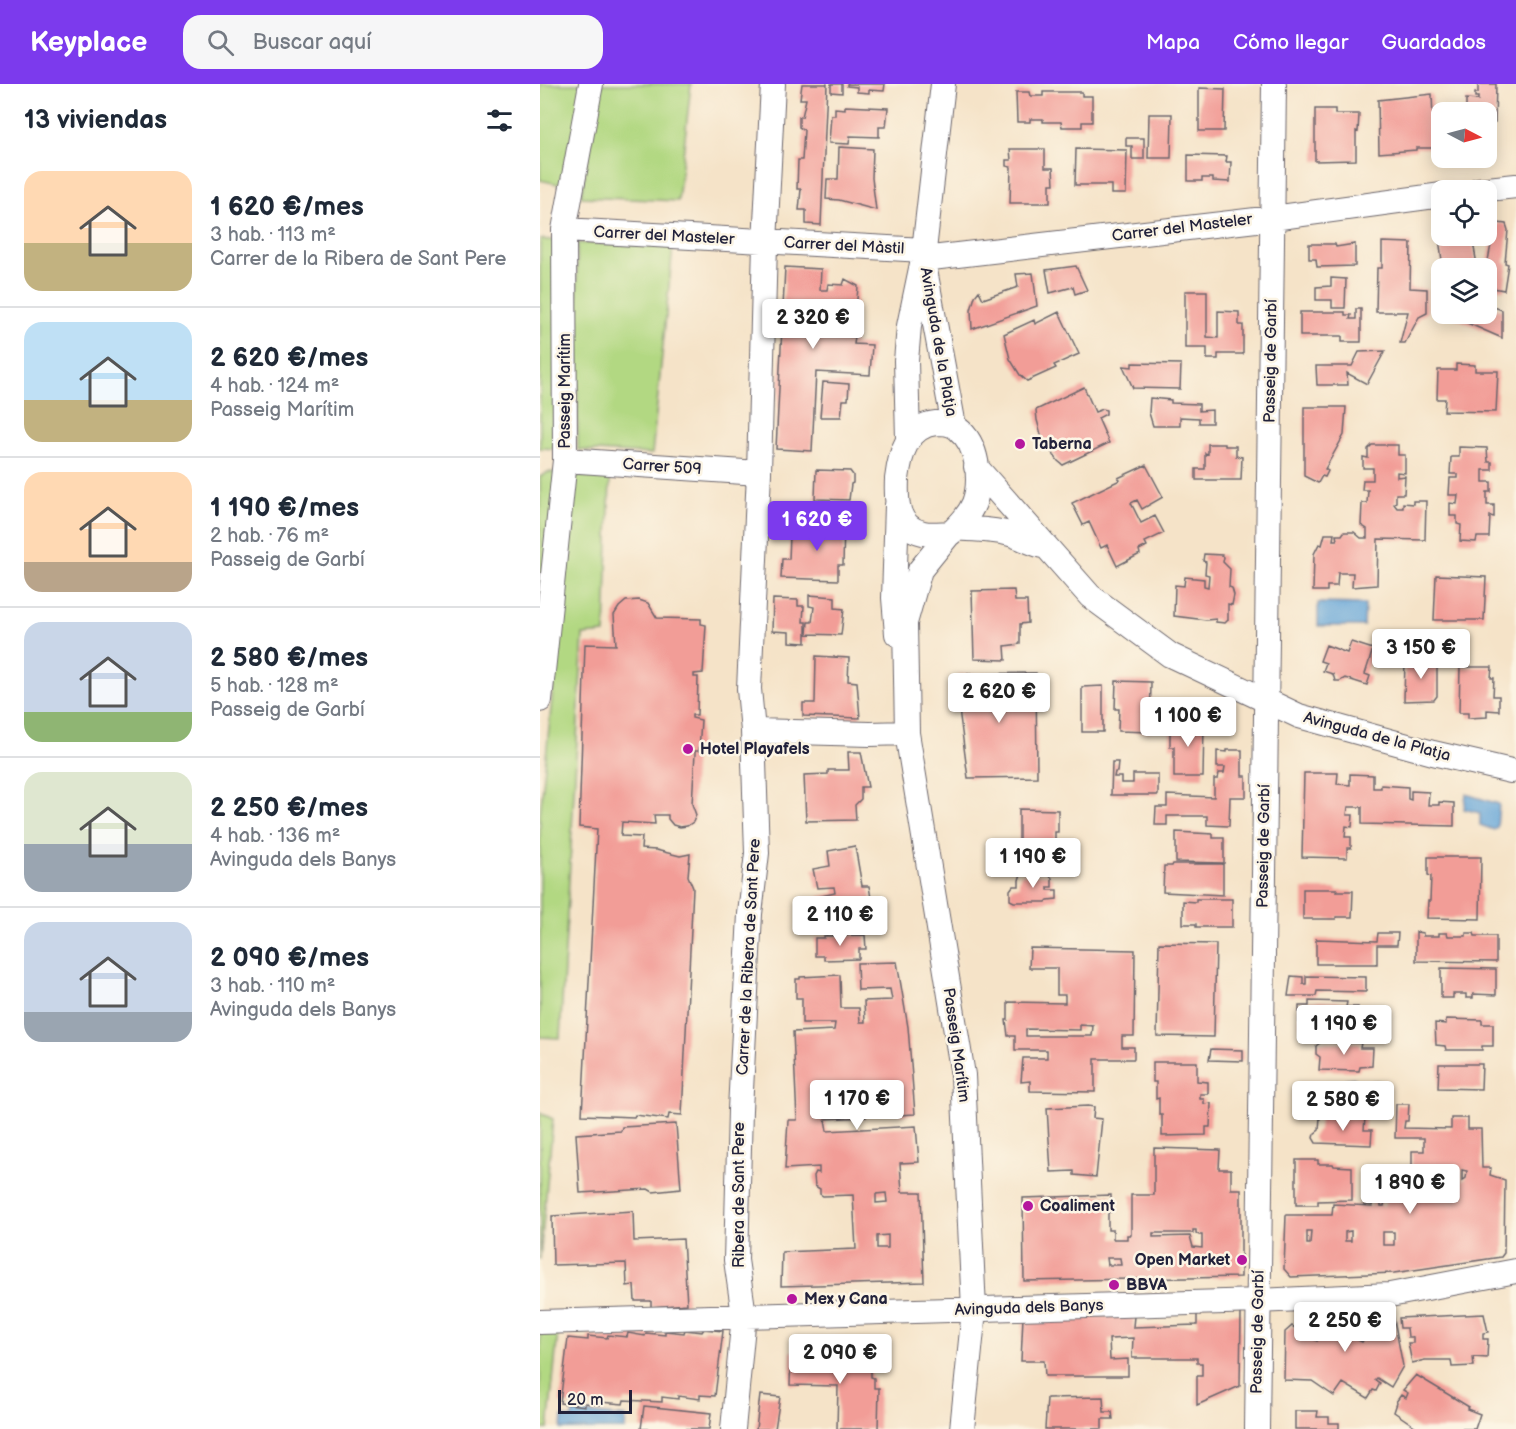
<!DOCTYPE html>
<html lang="es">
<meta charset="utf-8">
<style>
body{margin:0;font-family:"Balsamiq Sans",sans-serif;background:#f6f6f7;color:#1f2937;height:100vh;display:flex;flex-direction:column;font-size:22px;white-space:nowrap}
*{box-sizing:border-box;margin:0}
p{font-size:20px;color:#747a83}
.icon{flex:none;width:33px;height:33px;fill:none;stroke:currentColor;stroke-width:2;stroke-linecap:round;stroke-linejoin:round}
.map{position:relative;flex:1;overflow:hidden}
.sheet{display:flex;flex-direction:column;background:#fff;width:540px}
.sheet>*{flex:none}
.needle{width:39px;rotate:96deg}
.buttons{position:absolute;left:891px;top:18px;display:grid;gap:12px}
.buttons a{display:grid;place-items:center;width:66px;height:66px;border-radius:12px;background:#fff;box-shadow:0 3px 15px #0003;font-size:30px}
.scale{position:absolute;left:18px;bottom:15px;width:74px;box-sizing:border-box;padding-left:6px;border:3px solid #22223b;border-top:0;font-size:16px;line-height:21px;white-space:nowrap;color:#22223b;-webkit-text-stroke:4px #fcf5e5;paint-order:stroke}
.price{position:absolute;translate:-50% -51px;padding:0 14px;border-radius:6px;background:#fff;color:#222;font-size:20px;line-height:39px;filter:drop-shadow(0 2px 3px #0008)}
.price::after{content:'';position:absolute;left:50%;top:36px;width:18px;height:14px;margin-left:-9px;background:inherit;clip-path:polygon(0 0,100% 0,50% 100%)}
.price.selected{background:#7c3aed;color:#fff}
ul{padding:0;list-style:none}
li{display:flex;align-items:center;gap:18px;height:150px;padding:0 24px}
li+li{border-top:2px solid #e0e1e3}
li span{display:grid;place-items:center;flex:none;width:168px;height:120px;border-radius:18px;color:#555}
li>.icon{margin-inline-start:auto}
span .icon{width:72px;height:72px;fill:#fffc;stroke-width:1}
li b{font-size:26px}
h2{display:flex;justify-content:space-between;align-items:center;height:72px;padding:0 24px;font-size:26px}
header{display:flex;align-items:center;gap:36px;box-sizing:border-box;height:84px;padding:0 30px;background:#7c3aed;color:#fff}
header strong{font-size:28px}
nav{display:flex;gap:33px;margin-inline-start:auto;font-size:21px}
.search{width:420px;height:54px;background:#f6f6f7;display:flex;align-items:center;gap:15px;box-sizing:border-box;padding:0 21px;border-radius:18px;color:#747a83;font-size:22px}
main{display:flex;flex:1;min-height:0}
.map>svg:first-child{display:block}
</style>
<header>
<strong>Keyplace</strong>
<div class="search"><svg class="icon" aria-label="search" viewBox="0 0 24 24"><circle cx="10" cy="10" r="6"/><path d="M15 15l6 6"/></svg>Buscar aquí</div>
<nav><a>Mapa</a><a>Cómo llegar</a><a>Guardados</a></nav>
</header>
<main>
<section class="sheet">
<h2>13 viviendas<svg class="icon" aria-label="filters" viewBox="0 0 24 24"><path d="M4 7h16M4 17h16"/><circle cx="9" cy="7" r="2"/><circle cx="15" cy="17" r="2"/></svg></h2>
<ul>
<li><span style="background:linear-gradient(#ffd9b3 60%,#c2b280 0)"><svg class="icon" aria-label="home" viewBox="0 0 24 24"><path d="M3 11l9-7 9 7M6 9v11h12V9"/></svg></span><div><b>1 620 €/mes</b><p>3 hab. · 113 m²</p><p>Carrer de la Ribera de Sant Pere</p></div></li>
<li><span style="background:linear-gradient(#bfe0f5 65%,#c2b280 0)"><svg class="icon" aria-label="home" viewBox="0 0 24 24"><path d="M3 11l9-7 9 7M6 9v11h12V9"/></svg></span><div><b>2 620 €/mes</b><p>4 hab. · 124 m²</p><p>Passeig Marítim</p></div></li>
<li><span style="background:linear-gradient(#ffd9b3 75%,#b9a48a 0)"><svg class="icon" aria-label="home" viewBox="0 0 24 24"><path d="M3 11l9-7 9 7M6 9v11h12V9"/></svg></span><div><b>1 190 €/mes</b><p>2 hab. · 76 m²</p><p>Passeig de Garbí</p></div></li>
<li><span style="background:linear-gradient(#c9d6e8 75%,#8fb573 0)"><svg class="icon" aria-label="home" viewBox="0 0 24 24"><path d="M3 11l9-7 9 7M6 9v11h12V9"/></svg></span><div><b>2 580 €/mes</b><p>5 hab. · 128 m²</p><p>Passeig de Garbí</p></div></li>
<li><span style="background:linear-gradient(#dfe7d0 60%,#9aa5b1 0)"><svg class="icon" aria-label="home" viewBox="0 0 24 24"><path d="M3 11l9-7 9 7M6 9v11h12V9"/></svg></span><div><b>2 250 €/mes</b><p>4 hab. · 136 m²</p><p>Avinguda dels Banys</p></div></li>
<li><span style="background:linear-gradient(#c9d6e8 75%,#9aa5b1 0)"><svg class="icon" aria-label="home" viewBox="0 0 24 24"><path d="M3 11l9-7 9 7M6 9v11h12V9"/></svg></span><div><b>2 090 €/mes</b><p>3 hab. · 110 m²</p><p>Avinguda dels Banys</p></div></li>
</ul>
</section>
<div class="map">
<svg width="976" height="1345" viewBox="0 0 976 1345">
<rect width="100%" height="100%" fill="#fcf5e5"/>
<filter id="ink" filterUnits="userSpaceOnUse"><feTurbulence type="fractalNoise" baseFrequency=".0167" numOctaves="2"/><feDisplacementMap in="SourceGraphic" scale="12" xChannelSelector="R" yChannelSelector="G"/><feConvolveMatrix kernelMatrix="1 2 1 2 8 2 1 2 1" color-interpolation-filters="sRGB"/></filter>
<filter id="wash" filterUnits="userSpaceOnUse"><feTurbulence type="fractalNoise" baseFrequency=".008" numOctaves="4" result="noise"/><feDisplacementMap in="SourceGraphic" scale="24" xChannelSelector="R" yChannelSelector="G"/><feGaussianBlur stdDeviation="1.35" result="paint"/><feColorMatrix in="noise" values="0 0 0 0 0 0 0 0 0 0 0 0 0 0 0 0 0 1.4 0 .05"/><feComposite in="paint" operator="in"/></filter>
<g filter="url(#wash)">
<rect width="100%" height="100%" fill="#f5e3c8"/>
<path fill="#b2d882" stroke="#6a7d5e" stroke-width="1.5" d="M0,0H45L27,102L0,96Z
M61,0H151L138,117L41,113Z
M0,155L19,157V365L0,364Z
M37,159L133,162L112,370L38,366Z
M8,388L19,389L0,569V393Z
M35,391L70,393L65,549L43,551L20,954L0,953V731Z
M0,1029L13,1035L0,1176Z
M0,1248H18L8,1345H0Z"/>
<path fill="#65a5d8" stroke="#44648a" stroke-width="1.5" d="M778,519L825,520L824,542H778Z
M926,710L959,720L957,743L954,746L940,741V729L924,725Z
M814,994L817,1002C825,1001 833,995 840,998L845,1003C845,1022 819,1016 806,1015V995Z
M33,1328L86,1333L85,1345H21L22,1333L32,1334Z"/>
<g id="blocks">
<path fill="#f29d97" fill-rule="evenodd" d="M262,0H287L281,141L266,140V126H259L261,105H257L258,76H262L264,46L259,43V33H262L266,15H260Z
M291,0H302V9L291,8Z
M307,0H345L344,7L329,6V9L317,8V3L307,2Z
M938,0H956L955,38H951L950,56L946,55V28H926V15L938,16V13H935V9H938Z
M659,4L685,5L684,47H659Z
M476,8H489L490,12H503V8H542V12H552V38H542V43H522L521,38H503V35H490V38H477Z
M892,10L894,60H898V64H876V66L839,69L838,16Z
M305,22L348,24L346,43H339V53L310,52L309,60L289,59L291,31H295V24L305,25Z
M775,25H795V30H819L818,48L816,47V76L775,77Z
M609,30H632L631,74H608Z
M586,54H604V75H592V62H586Z
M299,63L333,65L332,94L336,126L299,116L286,115L287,95H298Z
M470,65H505V84H513L514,100H510V119H470L471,83L466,82V76H471Z
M536,65L587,66L586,110H571V101H535Z
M648,71L687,72L686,78H691L690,98L673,97V94H662V97H648Z
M958,139L966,140L968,146L965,179L968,180L964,206L948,203L946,201V187L954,145Z
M898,147H902V152H932L937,181L903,184Z
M842,158L871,159L870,204L887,205V229L879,233L865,259H860L868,228H836L837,184H842Z
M769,160H795L796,163L815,160V182L777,183L776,175H769Z
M536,182L547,206L535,210L533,203L510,209L506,186Z
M245,183L281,185L280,206H287L288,200L303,201L305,195L318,202L316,229L308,228L306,252L315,253L314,260L332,261L330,291L276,288L272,367L236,365Z
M493,189L497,222L432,245L431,226L435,212L439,207L443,215L478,203L476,190Z
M791,194L806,195L805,224H792V216H776V203L791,202Z
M645,207H667V253L678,254V227L699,228V241H703V270H678V275H667V264H645Z
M946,220L962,226V254L909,231L946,230Z
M816,225H821V258H802V252H760V228H805V231H811L810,235H816Z
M519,228L539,270L514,281L516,284L487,297L480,291L470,275L464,250L494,236L495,240Z
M845,267L827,300L807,289L808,301H777L776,282H812L819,268Z
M592,279L641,280L640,305L593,304L583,282L592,283Z
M916,280L935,281V287H958L956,328L904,327L905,315H897L898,286H916Z
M283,298L309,300L308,316H303L301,333H280Z
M544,303L555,328L563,325L566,326V330L558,334L569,359L523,381L518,377L502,354L497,336L496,326Z
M610,314L631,316V319L659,320V327L672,326V339H659V334L640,333V342H613L609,329Z
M764,323H806L804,351L785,385L788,387L785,393L782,392L778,399L764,392Z
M668,360H685V362H696V372L702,373L701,396H656V385H665V369L668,370Z
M832,361H858V371H865V389L857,388V393L865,392L864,410H856V418L854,420L857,424H863V419L873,420V417H886L885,456L838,455L837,501L812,503L813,489H798L797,502H787V507H773L774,470L779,460L782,461L785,450H794L793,456H797L796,451H802L804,448H814L821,454H827V445L821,441L822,419H827L828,406H822L823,396H833V384H823V373L828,374V365Z
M919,363L947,364L948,378H952V386H943V398H951V408H947V421H954V433L950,432L949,453H937L936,458L920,457L921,441L917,440V432H910V419L917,420L918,411H909L910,394H918V390H910L911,373H919Z
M606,381L623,413L602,425L597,416L591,419L601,439L615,432L624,449L605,458L607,462L599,466L600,470L577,482L567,461L561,464L549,438L543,441L532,419L580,396L578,394Z
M276,386L310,387L313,391V399L311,400L309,416L275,415Z
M287,425L301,426L300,441H304L303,481H298V496L241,494L242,475H249L250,452L271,453L272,441H285Z
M664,470L682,471L684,473L683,478L690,485L689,503L692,504L694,511L692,521L688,520V536L685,539L676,538V535L666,536L634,532L635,501L644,502L645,493L664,495V502L668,503L669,491L665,490L666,478L663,477Z
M896,491L946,493L944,536H894Z
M474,506L475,517H487L488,539L480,540V560L465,562L466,576L434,575L432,507Z
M269,511L295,513V524L304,525L301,551L267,550L268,538H272L274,523L269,522Z
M233,515L258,516V522H264L263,538H266V559L249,558V548L232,547Z
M99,516L108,519L117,534L161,535V540L166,541L163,589L154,590V593H158L157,631H152V634L161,636L159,667H155V669L152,720L156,731L153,738L147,742L140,743L133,741L128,735V731H114L115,740L82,738L81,752L102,753L101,765L116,766L140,772L150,770L148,792L153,804L142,1031L129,1030L128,1035L95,1031L94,1033L42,1031L57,745L39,743L45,560L76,561L74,531L79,523L86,517Z
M842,554H858V578L842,577Z
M811,558L833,565L825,590L830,592L827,601L805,594L800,597H795L793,590L783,587L786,579L780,577L786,561L807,569Z
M276,572L309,574L308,597L317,598L320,634L263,632V619H275Z
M865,575L897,576V612L894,616L864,617Z
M920,583H952L951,594H954L953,612H959V627L947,626V633L928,634V629H919Z
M496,589L497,693L428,694L419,625L418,590Z
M576,597L611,598L610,648L578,647L579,625H575Z
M563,602V648H542V603Z
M630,637L664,639L663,693H634V663H630Z
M687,666H702V692H706V713H690L689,742L667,741V732H627V741H615L616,723H627V711L674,713V695H678L679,689H684L685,683H677V667L687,668Z
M308,668H321L328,703H321V715L315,721L316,736L266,737L264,691L288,690V686H309Z
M572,678H578L577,688H575L574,693H581V699H593V690H618V711H571Z
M764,689H798L797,700L810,701V690L833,691V704H841V701L868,703V715L871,716V707L889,708L888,721H899V718L914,719V742L822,740V723H808L807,731H813L812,743L806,742L805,753H811V764H807V774L762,773Z
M479,725L518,726V748H515V765H479Z
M636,748L673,750V754H684V779L636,778Z
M315,762L322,802H329L336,845L316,846L315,843L284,846L277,813L295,809L294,803L277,804L273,785L290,782L288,767Z
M888,773H941L940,835L887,834L888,817H890L891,792L888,791Z
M633,780H683V811L623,808L624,782H632Z
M481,790L509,791L512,794V803H508V806H517V815L508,816L506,818H474L470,816V806L473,802H479V796Z
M763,805H797L796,807H813L812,833H796V835H763Z
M656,815H692V843H656V840H643V817L656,818Z
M876,848L883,849V852H899V849H907L908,852H926V849H934L935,852H956V878L876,877Z
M838,849H858L857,861H837V880H776V855L837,857Z
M325,851L326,865H319V875L284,876V872H275V854H284V852Z
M619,859L676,860L674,953L617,952Z
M490,864L595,866L594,952H582V963H594V975H555V1008L490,1007V997L481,998L483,974H507V966H475V952H468L466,936H468V918L525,919V911H517V884H489ZM540,941L553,942L552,952H486V945L540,946Z
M357,878L368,943L375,1030L359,1031L358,1014L325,1016L326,1033L285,1035L287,1047L376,1042L379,1078L360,1079L362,1108H381L384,1198L241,1202L242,1168L316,1165L313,1111L283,1112L280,1110V1105L275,1102L274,1092L276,1088L279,1089V1083L245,1085L248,1036H257L253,948L294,946L295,939H262V914H256V895H260V893L300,891L301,924H319L320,938H325L324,917L352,916L350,905L318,906L317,879ZM346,1109L347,1118L336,1119V1110ZM348,1151V1164H337V1152Z
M901,884L956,885V911L933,910V914H926V910H913V914H901Z
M751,892L763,893V900H766V892L826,893V908L777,907L776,912H748Z
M769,917L807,918L806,923H818L817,943L806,942V948H769V942H759V922H769Z
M906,935L942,936V940H953V962H942V966H906L905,962L896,961L895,939L906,940Z
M781,958L821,959L820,964H833L832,982L820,983L819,987L779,986L780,973L776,970V962Z
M671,965L703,966V977L669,976Z
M613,978H657V997L668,998V1010H660V1015H664V1020L671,1019L670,1043H666V1051L622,1052V1031H619V1014L616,1015V998H613Z
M899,980H942L941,1005L898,1004Z
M856,1020H869L868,1037H865L864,1044L911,1045V1034H928V1045H941L942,1084H951L950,1091L965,1096L964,1169L961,1173L854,1189L751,1193L744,1185L746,1131H792L793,1120L832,1122L833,1117L841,1118V1122H844L846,1112H854L855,1096H872V1067H884V1054H855ZM922,1086L927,1087L926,1094L922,1097ZM767,1147H771L770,1160H767ZM811,1147V1157H805V1148ZM843,1148H854V1161H843Z
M548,1022L554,1023L553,1034L562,1035L556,1093L534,1091V1087L511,1088L507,1024Z
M780,1033L825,1034L824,1046H832L831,1061L776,1059L773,1054L774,1050L779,1046Z
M136,1040L141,1105L113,1108L108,1105L40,1109L36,1050L81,1047L82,1043Z
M614,1064L680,1066L679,1085H691V1105H701V1193L484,1197L483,1114L571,1111V1128H568V1146H573V1155H587V1151H591V1111H614ZM653,1146H656V1149L659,1151H662V1164L653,1163L650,1152L613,1153V1149H653ZM567,1174H580L581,1181H568Z
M756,1076H778V1080H793L794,1082L812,1083V1116L778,1117V1121H756Z
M93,1127L94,1157L143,1155L147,1220L111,1223V1217H95L94,1201L87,1202L86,1179L13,1181L12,1132Z
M852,1225L863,1282L851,1303L837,1294L835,1296L840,1299L836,1307L833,1306L828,1314L803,1299L794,1312L772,1297L744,1296L745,1248L752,1242L777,1257L779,1254L774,1252L790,1229L833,1226L816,1255L822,1258L842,1226Z
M701,1229L700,1302L657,1321V1292H662V1279H657V1274H592L593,1254L569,1255L570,1276L588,1275V1292H505L504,1277H481L483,1233L594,1232L593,1243L657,1241V1230Z
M944,1230L948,1248L943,1249V1255H948L947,1274L933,1273L934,1282L912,1283L911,1276H885L872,1279L868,1259H873V1253H868L867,1244H860L859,1234Z
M164,1245L183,1247L175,1312L160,1311V1315L138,1312V1315L122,1313V1318L84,1316L83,1320L60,1318V1321L45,1319V1322L20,1319L28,1254L48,1256V1252L67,1254L68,1251L87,1253L88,1249L105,1252L106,1249L125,1251V1247L144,1249L145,1246L162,1248Z
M251,1267H300L301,1272H312L311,1276H323V1283H331V1293L334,1294V1304H339L338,1345H297L298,1302L250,1301Z
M876,1291L929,1323L927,1325L940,1330L935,1345H879L854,1328L857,1319L856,1318L861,1311L866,1314L868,1309L863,1306Z
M220,1311L240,1313L235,1345H216Z
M563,1313L564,1328H572L573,1335H562V1345H505L507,1314Z
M104,1322L171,1329L169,1345H101Z
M755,1327H778L777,1333H789V1339H799V1345H755Z"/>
</g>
</g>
<g filter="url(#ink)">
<use href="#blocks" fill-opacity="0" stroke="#6c666c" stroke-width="1.5"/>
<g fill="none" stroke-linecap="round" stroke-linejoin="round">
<g stroke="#6c666c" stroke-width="26">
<path id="minor" d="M938,106L976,102
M24,146L384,166
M383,175L733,134L902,111
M385,186L414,342
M396,339C404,339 411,339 418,345C438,360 442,397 434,419C429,431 420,440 411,449C403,449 392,451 383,449C356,443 356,417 357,395C360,370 367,342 396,339Z
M368,355L366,277L369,242L383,175L403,0
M25,376L219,389
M436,383L550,512L630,571L759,632L893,669L971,687
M357,421L354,514L357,550
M416,444C434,446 452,445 470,450C481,453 491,459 502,462
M410,449L380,486L365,539L367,649L423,991L434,1226L422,1345
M0,616L25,376L24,146L51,0
M213,647L330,650L367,649
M0,1238L719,1217L850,1211L976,1187
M193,1345L204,1231L196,1176L200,1026L210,830L217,769L213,647L209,605L219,389L225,159L233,0
M717,1345L734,0"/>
</g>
<use href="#minor" stroke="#fff" stroke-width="24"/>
</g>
</g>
<g fill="#b5179e" stroke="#fcf5e5" stroke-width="2">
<circle cx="480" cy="360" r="6"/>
<circle cx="148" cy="665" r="6"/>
<circle cx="488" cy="1122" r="6"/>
<circle cx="702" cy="1176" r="6"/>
<circle cx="574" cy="1201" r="6"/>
<circle cx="252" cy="1215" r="6"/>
</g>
<g text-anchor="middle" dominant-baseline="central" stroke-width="5" stroke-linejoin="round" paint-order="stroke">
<g font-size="16" fill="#22223b" stroke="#fcf5e5">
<text transform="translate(642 144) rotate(-7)">Carrer del Masteler</text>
<text transform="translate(124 152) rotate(3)">Carrer del Masteler</text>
<text transform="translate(304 162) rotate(3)">Carrer del Màstil</text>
<text transform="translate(398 258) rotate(80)">Avinguda de la Platja</text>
<text transform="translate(731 277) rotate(-89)">Passeig de Garbí</text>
<text transform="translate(25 307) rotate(-90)">Passeig Marítim</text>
<text transform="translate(122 383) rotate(4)">Carrer 509</text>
<text transform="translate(837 653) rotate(15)">Avinguda de la Platja</text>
<text transform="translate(724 762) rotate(-89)">Passeig de Garbí</text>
<text transform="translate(209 873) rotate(-87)">Carrer de la Ribera de Sant Pere</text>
<text transform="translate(416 961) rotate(82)">Passeig Marítim</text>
<text transform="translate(199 1111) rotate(-90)">Ribera de Sant Pere</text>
<text transform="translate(489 1224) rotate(-2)">Avinguda dels Banys</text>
<text transform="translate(718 1248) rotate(-89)">Passeig de Garbí</text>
</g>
<g font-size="16" font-weight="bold" fill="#22223b" stroke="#fcf5e5" text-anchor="start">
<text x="492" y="360">Taberna</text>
<text x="160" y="665">Hotel Playafels</text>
<text x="500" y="1122">Coaliment</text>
<text x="690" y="1176" text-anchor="end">Open Market</text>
<text x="586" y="1201">BBVA</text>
<text x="264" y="1215">Mex y Cana</text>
</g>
</g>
</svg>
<div class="buttons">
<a><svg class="needle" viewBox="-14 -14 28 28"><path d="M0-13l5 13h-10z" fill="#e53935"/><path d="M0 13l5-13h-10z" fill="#747a83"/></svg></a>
<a><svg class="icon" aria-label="locate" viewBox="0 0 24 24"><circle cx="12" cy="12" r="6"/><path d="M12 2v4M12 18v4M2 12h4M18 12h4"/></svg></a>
<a><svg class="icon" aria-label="layers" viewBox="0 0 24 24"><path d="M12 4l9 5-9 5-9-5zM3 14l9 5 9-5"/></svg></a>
</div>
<div class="scale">20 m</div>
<b class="price" style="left:273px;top:266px">2 320 €</b>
<b class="price selected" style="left:277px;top:468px">1 620 €</b>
<b class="price" style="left:881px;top:596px">3 150 €</b>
<b class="price" style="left:459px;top:640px">2 620 €</b>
<b class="price" style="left:648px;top:664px">1 100 €</b>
<b class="price" style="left:493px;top:805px">1 190 €</b>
<b class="price" style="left:300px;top:863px">2 110 €</b>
<b class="price" style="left:804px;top:972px">1 190 €</b>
<b class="price" style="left:317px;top:1047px">1 170 €</b>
<b class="price" style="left:803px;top:1048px">2 580 €</b>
<b class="price" style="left:870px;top:1131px">1 890 €</b>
<b class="price" style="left:805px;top:1269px">2 250 €</b>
<b class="price" style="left:300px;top:1301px">2 090 €</b>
</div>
</main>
